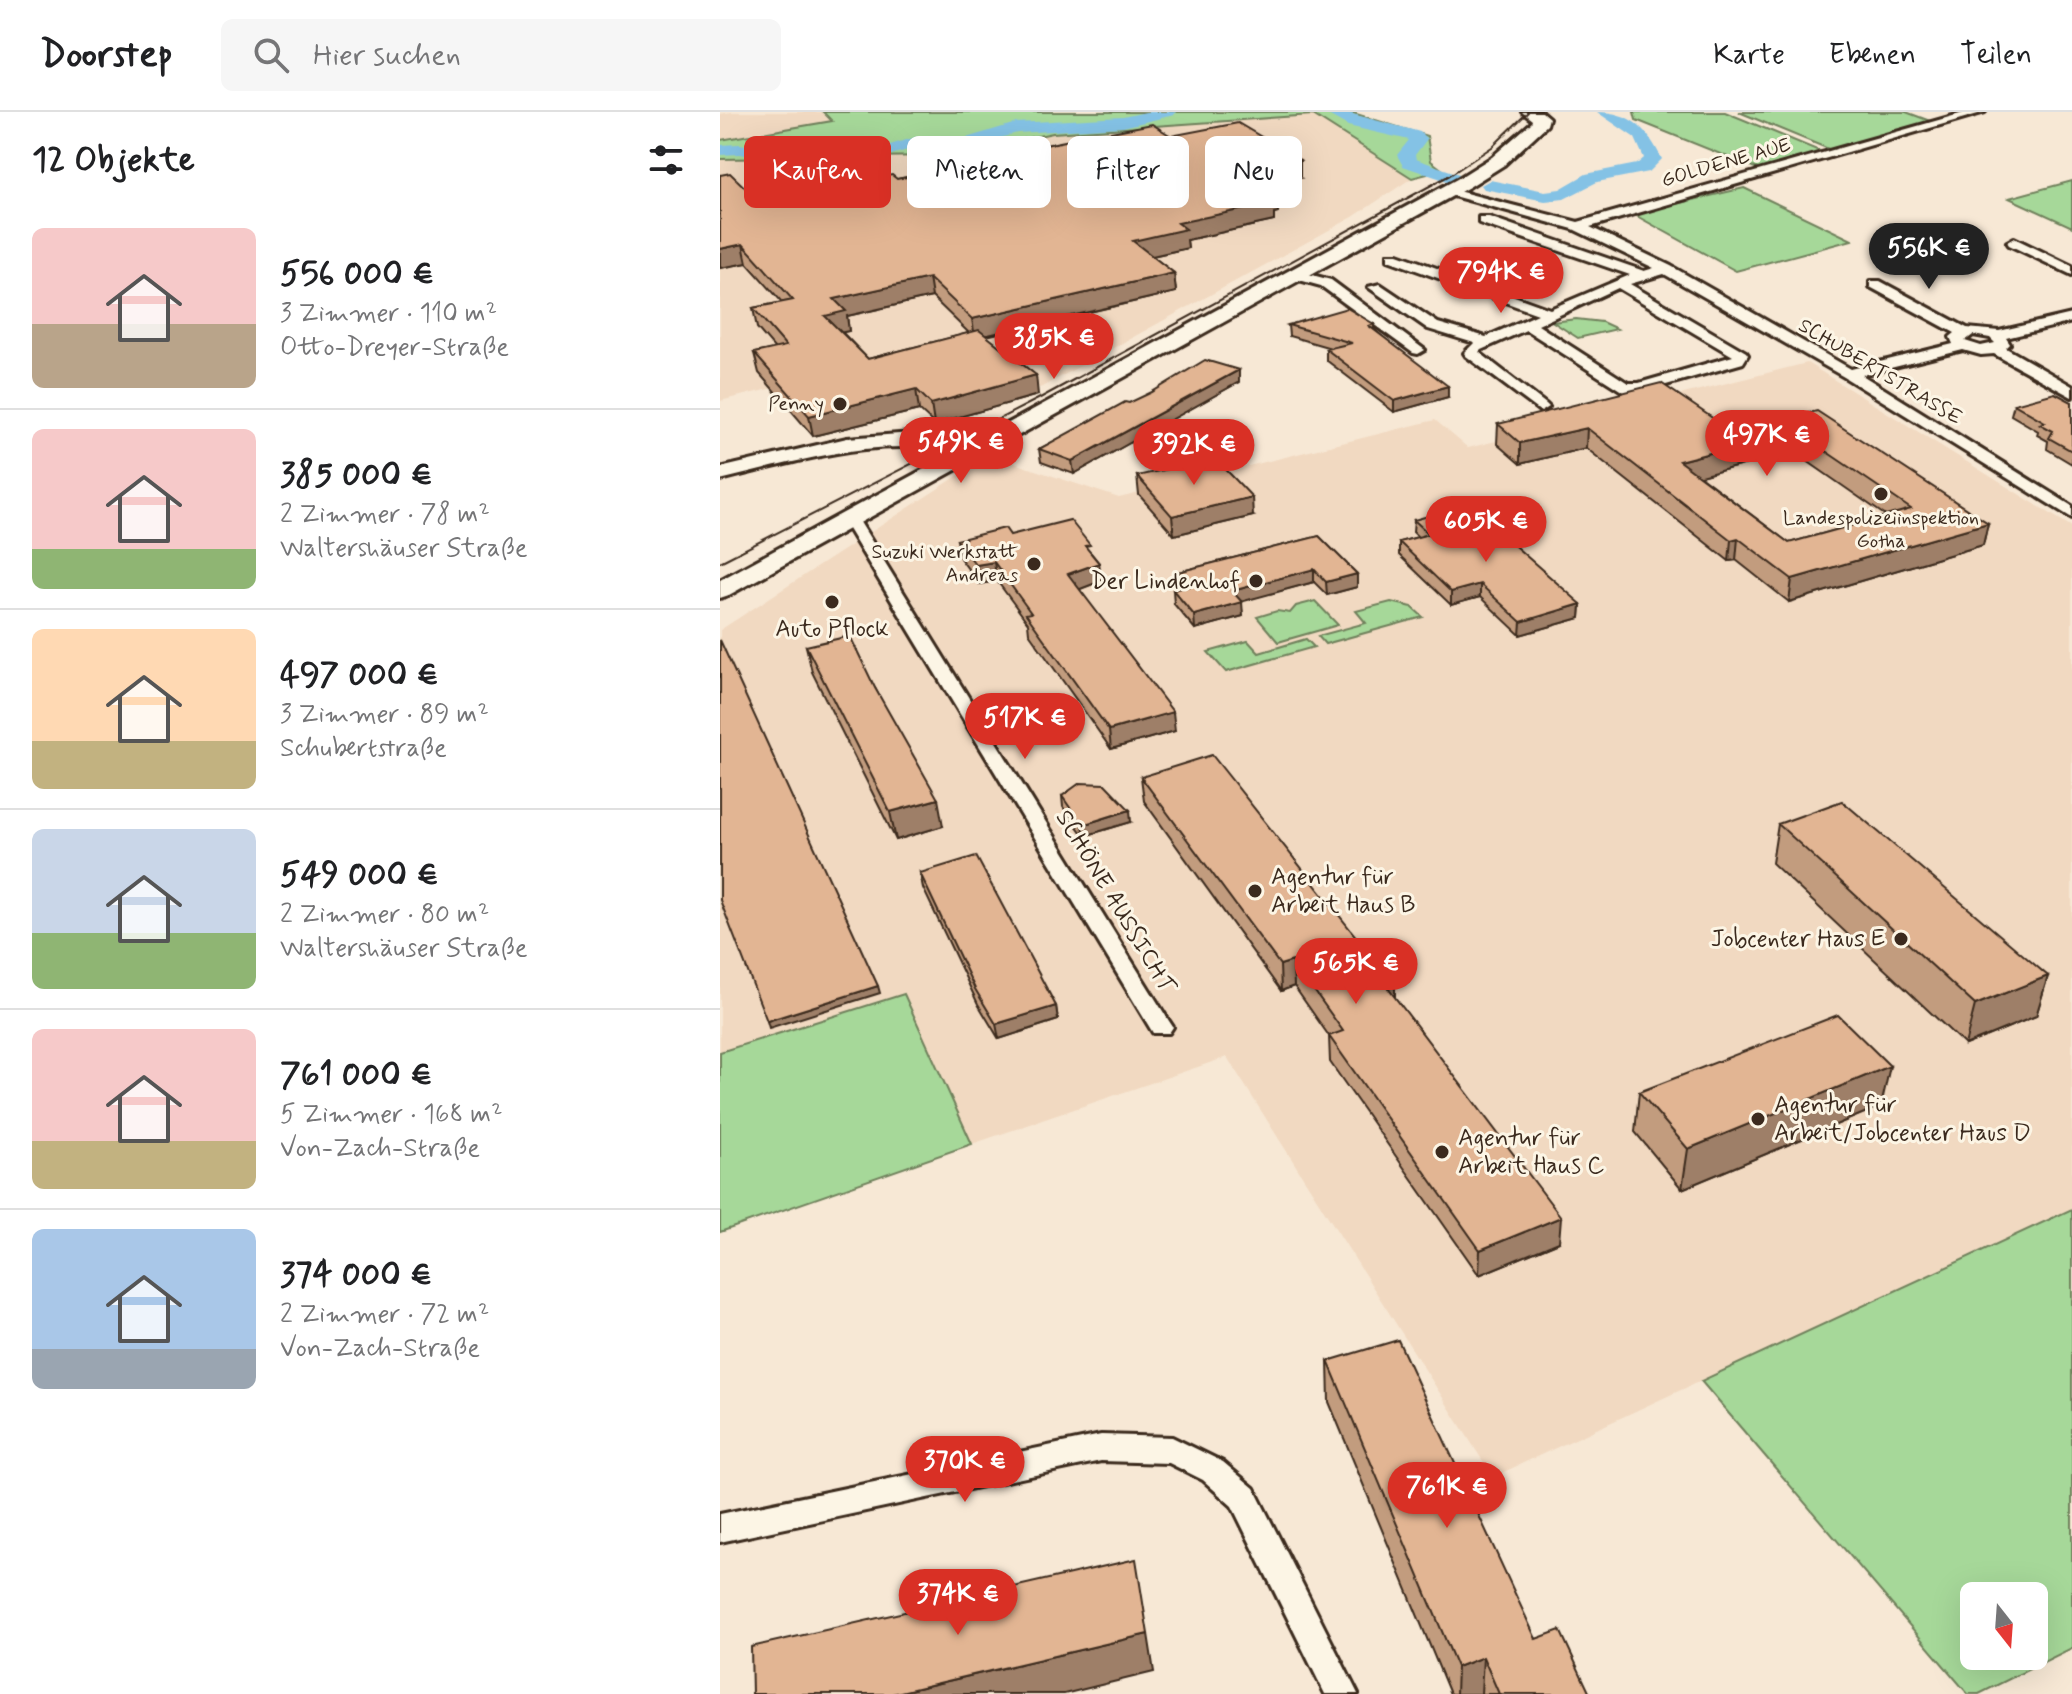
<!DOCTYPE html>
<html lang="de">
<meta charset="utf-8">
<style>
body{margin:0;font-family:Mynerve,sans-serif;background:#f6f6f6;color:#202124;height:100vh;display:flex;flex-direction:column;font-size:30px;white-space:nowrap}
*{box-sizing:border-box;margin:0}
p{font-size:26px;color:#757577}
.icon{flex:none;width:44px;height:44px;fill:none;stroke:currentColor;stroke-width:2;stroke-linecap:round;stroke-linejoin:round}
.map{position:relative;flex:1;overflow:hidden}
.sheet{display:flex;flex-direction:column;background:#fff;width:720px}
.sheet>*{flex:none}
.guide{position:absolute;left:24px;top:24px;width:760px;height:72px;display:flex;gap:16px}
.needle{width:52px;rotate:163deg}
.controls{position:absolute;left:1240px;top:1470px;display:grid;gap:16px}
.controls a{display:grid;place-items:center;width:88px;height:88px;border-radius:12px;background:#fff;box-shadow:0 8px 32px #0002;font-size:40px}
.price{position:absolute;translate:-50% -68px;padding:0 18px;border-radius:28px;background:#d93025;color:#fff;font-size:26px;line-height:52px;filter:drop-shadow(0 2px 4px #0008)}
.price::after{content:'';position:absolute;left:50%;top:48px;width:24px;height:18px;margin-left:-12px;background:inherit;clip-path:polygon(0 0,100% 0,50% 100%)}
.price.on{background:#222;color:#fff}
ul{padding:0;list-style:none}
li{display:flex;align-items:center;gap:24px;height:200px;padding:0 32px}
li+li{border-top:2px solid #e0e0e0}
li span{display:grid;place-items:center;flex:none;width:224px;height:160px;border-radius:12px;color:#555}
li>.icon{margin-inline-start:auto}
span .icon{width:96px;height:96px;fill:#fffc;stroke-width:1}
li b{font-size:34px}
h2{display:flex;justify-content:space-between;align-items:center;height:96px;padding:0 32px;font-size:34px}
.pill{padding:0 28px;border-radius:12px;background:#fff;box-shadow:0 8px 32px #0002;font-size:28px;line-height:72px}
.pill.on{background:#d93025;color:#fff}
header{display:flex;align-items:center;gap:48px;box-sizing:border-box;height:112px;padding:0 40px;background:#fff;border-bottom:2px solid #e0e0e0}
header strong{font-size:38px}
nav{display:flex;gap:44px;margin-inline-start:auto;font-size:28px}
.search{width:560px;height:72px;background:#f6f6f6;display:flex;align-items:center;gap:20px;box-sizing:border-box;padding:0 28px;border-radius:12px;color:#757577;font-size:30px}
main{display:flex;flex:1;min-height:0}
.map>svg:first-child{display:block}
</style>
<header>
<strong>Doorstep</strong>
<div class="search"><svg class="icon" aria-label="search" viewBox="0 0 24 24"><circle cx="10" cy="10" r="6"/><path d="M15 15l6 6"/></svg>Hier suchen</div>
<nav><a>Karte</a><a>Ebenen</a><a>Teilen</a></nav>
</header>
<main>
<section class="sheet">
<h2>12 Objekte<svg class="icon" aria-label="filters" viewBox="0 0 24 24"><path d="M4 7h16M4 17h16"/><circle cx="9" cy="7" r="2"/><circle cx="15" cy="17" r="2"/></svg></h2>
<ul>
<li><span style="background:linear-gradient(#f6c9c9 60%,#b9a48a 0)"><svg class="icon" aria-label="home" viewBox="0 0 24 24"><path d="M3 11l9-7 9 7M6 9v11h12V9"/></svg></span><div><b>556 000 €</b><p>3 Zimmer · 110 m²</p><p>Otto-Dreyer-Straße</p></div></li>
<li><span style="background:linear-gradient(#f6c9c9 75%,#8fb573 0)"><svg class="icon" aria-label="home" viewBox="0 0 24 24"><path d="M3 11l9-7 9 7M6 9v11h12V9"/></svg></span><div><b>385 000 €</b><p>2 Zimmer · 78 m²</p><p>Waltershäuser Straße</p></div></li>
<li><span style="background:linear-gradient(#ffd9b3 70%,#c2b280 0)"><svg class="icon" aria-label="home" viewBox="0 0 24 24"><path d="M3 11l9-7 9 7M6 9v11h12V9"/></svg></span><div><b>497 000 €</b><p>3 Zimmer · 89 m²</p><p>Schubertstraße</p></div></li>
<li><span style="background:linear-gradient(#c9d6e8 65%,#8fb573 0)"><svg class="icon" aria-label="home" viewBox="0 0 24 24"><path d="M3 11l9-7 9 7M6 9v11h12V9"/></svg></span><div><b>549 000 €</b><p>2 Zimmer · 80 m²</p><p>Waltershäuser Straße</p></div></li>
<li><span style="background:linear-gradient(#f6c9c9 70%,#c2b280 0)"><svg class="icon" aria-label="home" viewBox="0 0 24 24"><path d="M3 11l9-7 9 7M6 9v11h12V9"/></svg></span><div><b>761 000 €</b><p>5 Zimmer · 168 m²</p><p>Von-Zach-Straße</p></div></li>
<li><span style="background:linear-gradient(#a9c7e8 75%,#9aa5b1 0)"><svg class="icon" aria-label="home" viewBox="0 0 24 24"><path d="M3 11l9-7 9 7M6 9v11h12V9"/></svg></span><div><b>374 000 €</b><p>2 Zimmer · 72 m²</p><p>Von-Zach-Straße</p></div></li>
</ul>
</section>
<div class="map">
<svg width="1352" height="1582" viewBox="0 0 1352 1582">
<rect width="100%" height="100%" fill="#f7e8d5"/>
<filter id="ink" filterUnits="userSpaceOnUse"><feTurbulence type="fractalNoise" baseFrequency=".0125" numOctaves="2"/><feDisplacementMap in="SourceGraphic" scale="16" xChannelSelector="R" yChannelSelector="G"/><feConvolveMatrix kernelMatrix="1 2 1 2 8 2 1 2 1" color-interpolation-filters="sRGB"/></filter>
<g filter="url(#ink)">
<path fill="#f1d9c1" d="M12,0H101L157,46L218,44L333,21L593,3L692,66L633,105L320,276L254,229L166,249L155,239L164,249L0,289V2Z
M1087,251L1352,415V1097L773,1365L507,945L252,1032L183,882L0,940V518L270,343L399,386L715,308L748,336Z"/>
<path fill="#a6d899" stroke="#70815c" stroke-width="2" fill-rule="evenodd" d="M103,0H630L707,24L711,49L723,58L692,66L593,3L333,21L218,44L0,47V28L112,9Z
M914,0H1005L1102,40L1040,58L916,8Z
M1019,0H1186L1210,9L1111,38Z
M1352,69V115L1289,86Z
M1024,76L1132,128L1016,159L913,102Z
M856,207L882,210L897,217L858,226L833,210Z
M595,489L618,513L558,530L537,505L557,499L570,501L576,494Z
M671,490L692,495L703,505L605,532L598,524L646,511L636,499Z
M586,527L594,535L506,560L488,540L528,529L539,541Z
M184,882L252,1032L0,1120V940Z
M1352,1097V1536L1259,1582H1248L981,1269ZM1314,1484V1544H1254V1484Z"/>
<path fill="#84c2e5" stroke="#678595" stroke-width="2" d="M1202,122H1230L1256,130L1259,141C1237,151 1199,156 1186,131Z"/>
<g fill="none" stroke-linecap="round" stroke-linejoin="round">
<path fill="#84c2e5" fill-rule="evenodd" d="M426,0H456L454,3L403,15L297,21L247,36L197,35L158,47H140L103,37L52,48L20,42L0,43V33L20,32L52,38L103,27L140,37H157L196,25L246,26L296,11L403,5Z
M603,0H625L700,20L707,27L695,43L696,47L739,62L742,66L733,71L683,54L677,43L689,28L628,14Z
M877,0C912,0 927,17 942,47L929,60L877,70L844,87L825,89L764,77L761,73L770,68L825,79L840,77L866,62L917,52L924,46L915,26Z"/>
<g stroke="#3b2a1e" stroke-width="6">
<path id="minor" d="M1247,0H1265L870,115L951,154L1131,257L1233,232L1230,225L1235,221L1150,175V169H1160L1247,216L1279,219L1352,202V210L1286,226L1290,232L1286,236L1352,274V285L1274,242L1261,243L1243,238L1142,263L1352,394V406L1124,265L944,162L910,172L1026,240L1028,243L1023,251L925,279L905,281L806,218L761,238L759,240L826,292L829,295L821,300L746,244L744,241L754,231L708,217L648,175L660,172L718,211L766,225L818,202L668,148V142H678L830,197L910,163L759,111V105H769L924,159L934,156L853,117L726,82V76L858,110ZM898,176L1013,244L919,271H908L818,213ZM1253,223L1270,226L1275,231L1261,234L1245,229Z
M1294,126L1352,154V163L1289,133L1287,130Z
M577,159L611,168L705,238L698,242L693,241L601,174L572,166V160Z
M130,402L138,407L449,909L453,915L449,921H433L122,407Z
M381,1323L452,1325L503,1350L534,1376L638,1582H605L512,1394L483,1368L449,1351L381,1349L0,1430V1402Z"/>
</g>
<g stroke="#3b2a1e" stroke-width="6">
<path id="tertiary" d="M192,321L224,324L262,334L265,338L255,344C164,321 88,347 0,368V356L127,326Z"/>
</g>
<g stroke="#3b2a1e" stroke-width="6">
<path id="secondary" d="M802,0H822L829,6L827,13L784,53L749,75L9,483L0,486V468L737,67L772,45L811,11L812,8Z"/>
</g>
<use href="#minor" fill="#fcf5e5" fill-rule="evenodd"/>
<use href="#tertiary" fill="#fcf5e5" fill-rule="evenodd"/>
<use href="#secondary" fill="#fcf5e5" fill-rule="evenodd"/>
<path stroke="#3b2a1e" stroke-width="2" d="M0,450L320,286L730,63L772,35L808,0"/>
</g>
<path fill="#c29c7e" stroke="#3b2a1e" stroke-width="2" fill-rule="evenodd" d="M451,24L580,66L552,72L561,95L558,96V100L554,101V109L467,128L468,136L432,144L454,161L456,180L266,224L318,283L214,312L199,298L93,324L39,261L34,241L55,237L37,216L33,196L62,190L27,151L0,156V63L39,89L177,67L244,54L243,49ZM212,185L249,221L148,247L122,220L129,219L127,204Z
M654,212V217L728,285L674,300L606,248V237L611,236L569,224L568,213Z
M519,270L354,362L321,350L319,337L409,291Z
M1352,290V352L1327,337L1328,329L1317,323L1318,319L1291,303L1294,292Z
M994,307H1064L1268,411L1263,433L1069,490L1016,448L1009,449L866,336L800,352L777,332L778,312ZM1074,340L1166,404L1069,431L980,364Z
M417,364L533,404L454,423L419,383Z
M694,408L861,492L860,506L800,523L760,485L731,493L679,443V430L698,425L693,420Z
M290,423L371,441L379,451L381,469L359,477L455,619L391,637L309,521L308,511L277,469L259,472L240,446L237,428Z
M599,424L637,462V475L607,483L594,470L521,489L523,504L475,517L454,492L453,478L462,476L459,473L458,460Z
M86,534L155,576L223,714L176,728L92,560Z
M421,665L675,886L839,1130L759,1163L610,950L609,924L574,874L561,879L424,689Z
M342,684L411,710L364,724L343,695Z
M1058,712L1328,864L1316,904L1245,933L1052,751Z
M200,761L336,894L338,908L279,927L258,892L203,776Z
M919,980L1161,994L962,1077L915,1020Z
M608,1249L816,1527L870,1582H730L609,1290Z"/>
<path fill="#9e7f67" stroke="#3b2a1e" stroke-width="2" d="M580,48V66L532,76L531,59Z
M560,77L561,95L558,96V100L554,101V109L467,128L468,136L414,148L413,129L458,111L544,85L552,79Z
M23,132L27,151L0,156V137Z
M454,161L456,180L255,226L252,207Z
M209,166L212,185L127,204L129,219L109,223L105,204L114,187Z
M519,258V270L354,362L352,349Z
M316,263L318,283L214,312L211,292Z
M728,274V285L674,300V289Z
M196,277L199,298L93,324L89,304Z
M867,316L866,336L800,352V331Z
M1076,319L1074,340L957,370L959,349Z
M532,385L533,404L454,423L452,404Z
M1268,411L1263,433L1069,490L1072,467Z
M1018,426L1016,448L1009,449L1011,428Z
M274,450L277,469L259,472L256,453Z
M379,451L381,469L350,481L348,462Z
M594,457V470L513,492L512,479Z
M637,462V475L607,483L606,470Z
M760,472V485L731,493V480Z
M522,490L523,504L475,517L474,503Z
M861,492L860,506L800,523L801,510Z
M453,600L455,619L391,637L389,618Z
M218,687L223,714L176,728L170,700Z
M410,698L411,710L364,724L362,713Z
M573,849L574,874L561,879L560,853Z
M1328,864L1316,904L1245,933L1255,893Z
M158,874L160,881L49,916L47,909Z
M675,874V899L668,876Z
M336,894L338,908L279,927L276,912Z
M1170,954L1161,994L962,1077L968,1037Z
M841,1105L839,1130L759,1163L760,1138Z
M428,1522L434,1560L344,1582H172Z
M763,1545L761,1582H736L737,1555Z"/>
<path fill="#e2b593" stroke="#3b2a1e" stroke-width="2" fill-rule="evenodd" d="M518,11L580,48L531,59L560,77L552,79L558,82L544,85L553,91L458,111L466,117L413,129L454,161L252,207L209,166L114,187L126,199L105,204L148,247L259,218L316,263L211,292L196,277L89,304L34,241L66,234L33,196L73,188L23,132L0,137V63L10,61L39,89L172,63L177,67L249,53L243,49L432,12L451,24Z
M627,196L654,212L649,214L728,274L674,289L606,237L632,231L568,213Z
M485,248L519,258L352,349L319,337L405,290L409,291L432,280Z
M941,271L994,307H1064L1097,299L1268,411L1072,467L1018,426L1011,428L867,316L800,331L778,312ZM1076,319L1191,397L1069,431L959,349Z
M1335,281L1352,290V339L1329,326L1333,319L1320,312L1325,310L1294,292Z
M495,346L532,385L452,404L417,364Z
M748,393L861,492L801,510L760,472L731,480L679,430L709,422L694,408Z
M350,408L370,433L365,434L379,451L348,462L453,600L389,618L306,502L311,501L274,450L256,453L237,428L285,416L290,423Z
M599,424L637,462L606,470L594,457L512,479L522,490L474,503L453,478L470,474L458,460Z
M130,524L155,576L218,687L170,700L86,534Z
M0,528L158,874L47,909L0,788Z
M492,643L675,874L668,876L841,1105L760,1138L609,924L623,919L573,849L560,853L421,665Z
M360,671L385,672L410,698L362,713L342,684Z
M1122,689L1328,864L1255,893L1058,712Z
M256,744L336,894L276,912L255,877L200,761Z
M1118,903L1170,954L968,1037L919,980Z
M678,1228L816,1527L840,1518L870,1582H779L763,1545L737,1555L608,1249Z
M416,1447L428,1522L172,1582H32L31,1535Z"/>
</g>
<g fill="#3b2a1e" stroke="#fcf5e5" stroke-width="3">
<circle cx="120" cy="292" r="8"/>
<circle cx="1161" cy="382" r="8"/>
<circle cx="314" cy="452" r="8"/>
<circle cx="536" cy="469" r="8"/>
<circle cx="112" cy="490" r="8"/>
<circle cx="535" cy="779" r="8"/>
<circle cx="1181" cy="827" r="8"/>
<circle cx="1038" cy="1007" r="8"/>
<circle cx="722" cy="1040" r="8"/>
</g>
<g text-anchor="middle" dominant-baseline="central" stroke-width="6" stroke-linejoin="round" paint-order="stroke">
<g font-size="20" fill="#3b2a1e" stroke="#fcf5e5">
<text transform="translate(1006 51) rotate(-16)">GOLDENE AUE</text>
<text transform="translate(1160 260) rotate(31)">SCHUBERTSTRASSE</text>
</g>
<g font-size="20" fill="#3b2a1e" stroke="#fcf5e5" text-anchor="end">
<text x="104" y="292">Penny</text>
<text x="1161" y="406" text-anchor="middle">Landespolizeiinspektion<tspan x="1161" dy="23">Gotha</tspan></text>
<text x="298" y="440">Suzuki Werkstatt<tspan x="298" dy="23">Andreas</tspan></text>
</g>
<g font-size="24" fill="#3b2a1e" stroke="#fcf5e5" text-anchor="start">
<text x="520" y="469" text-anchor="end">Der Lindenhof</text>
<text x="112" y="517" text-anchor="middle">Auto Pflock</text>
<text x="551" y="765">Agentur für<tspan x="551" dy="28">Arbeit Haus B</tspan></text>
<text x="1165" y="827" text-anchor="end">Jobcenter Haus E</text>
<text x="1054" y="993">Agentur für<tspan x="1054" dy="28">Arbeit/Jobcenter Haus D</tspan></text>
<text x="738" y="1026">Agentur für<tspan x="738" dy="28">Arbeit Haus C</tspan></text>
</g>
<g font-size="24" fill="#3b2a1e" stroke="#fcf5e5">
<text transform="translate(395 790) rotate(59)">SCHÖNE AUSSICHT</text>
</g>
</g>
</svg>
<div class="controls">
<a><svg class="needle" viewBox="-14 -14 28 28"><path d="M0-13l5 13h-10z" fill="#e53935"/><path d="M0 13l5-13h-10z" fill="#757577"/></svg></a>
</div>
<b class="price on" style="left:1209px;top:179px">556K €</b>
<b class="price" style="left:781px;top:203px">794K €</b>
<b class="price" style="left:334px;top:269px">385K €</b>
<b class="price" style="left:1047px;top:366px">497K €</b>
<b class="price" style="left:241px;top:373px">549K €</b>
<b class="price" style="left:474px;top:375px">392K €</b>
<b class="price" style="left:766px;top:452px">605K €</b>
<b class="price" style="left:305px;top:649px">517K €</b>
<b class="price" style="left:636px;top:894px">565K €</b>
<b class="price" style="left:245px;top:1392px">370K €</b>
<b class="price" style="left:727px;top:1418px">761K €</b>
<b class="price" style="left:238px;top:1525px">374K €</b>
<div class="guide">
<a class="pill on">Kaufen</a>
<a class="pill">Mieten</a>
<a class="pill">Filter</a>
<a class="pill">Neu</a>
</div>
</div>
</main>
